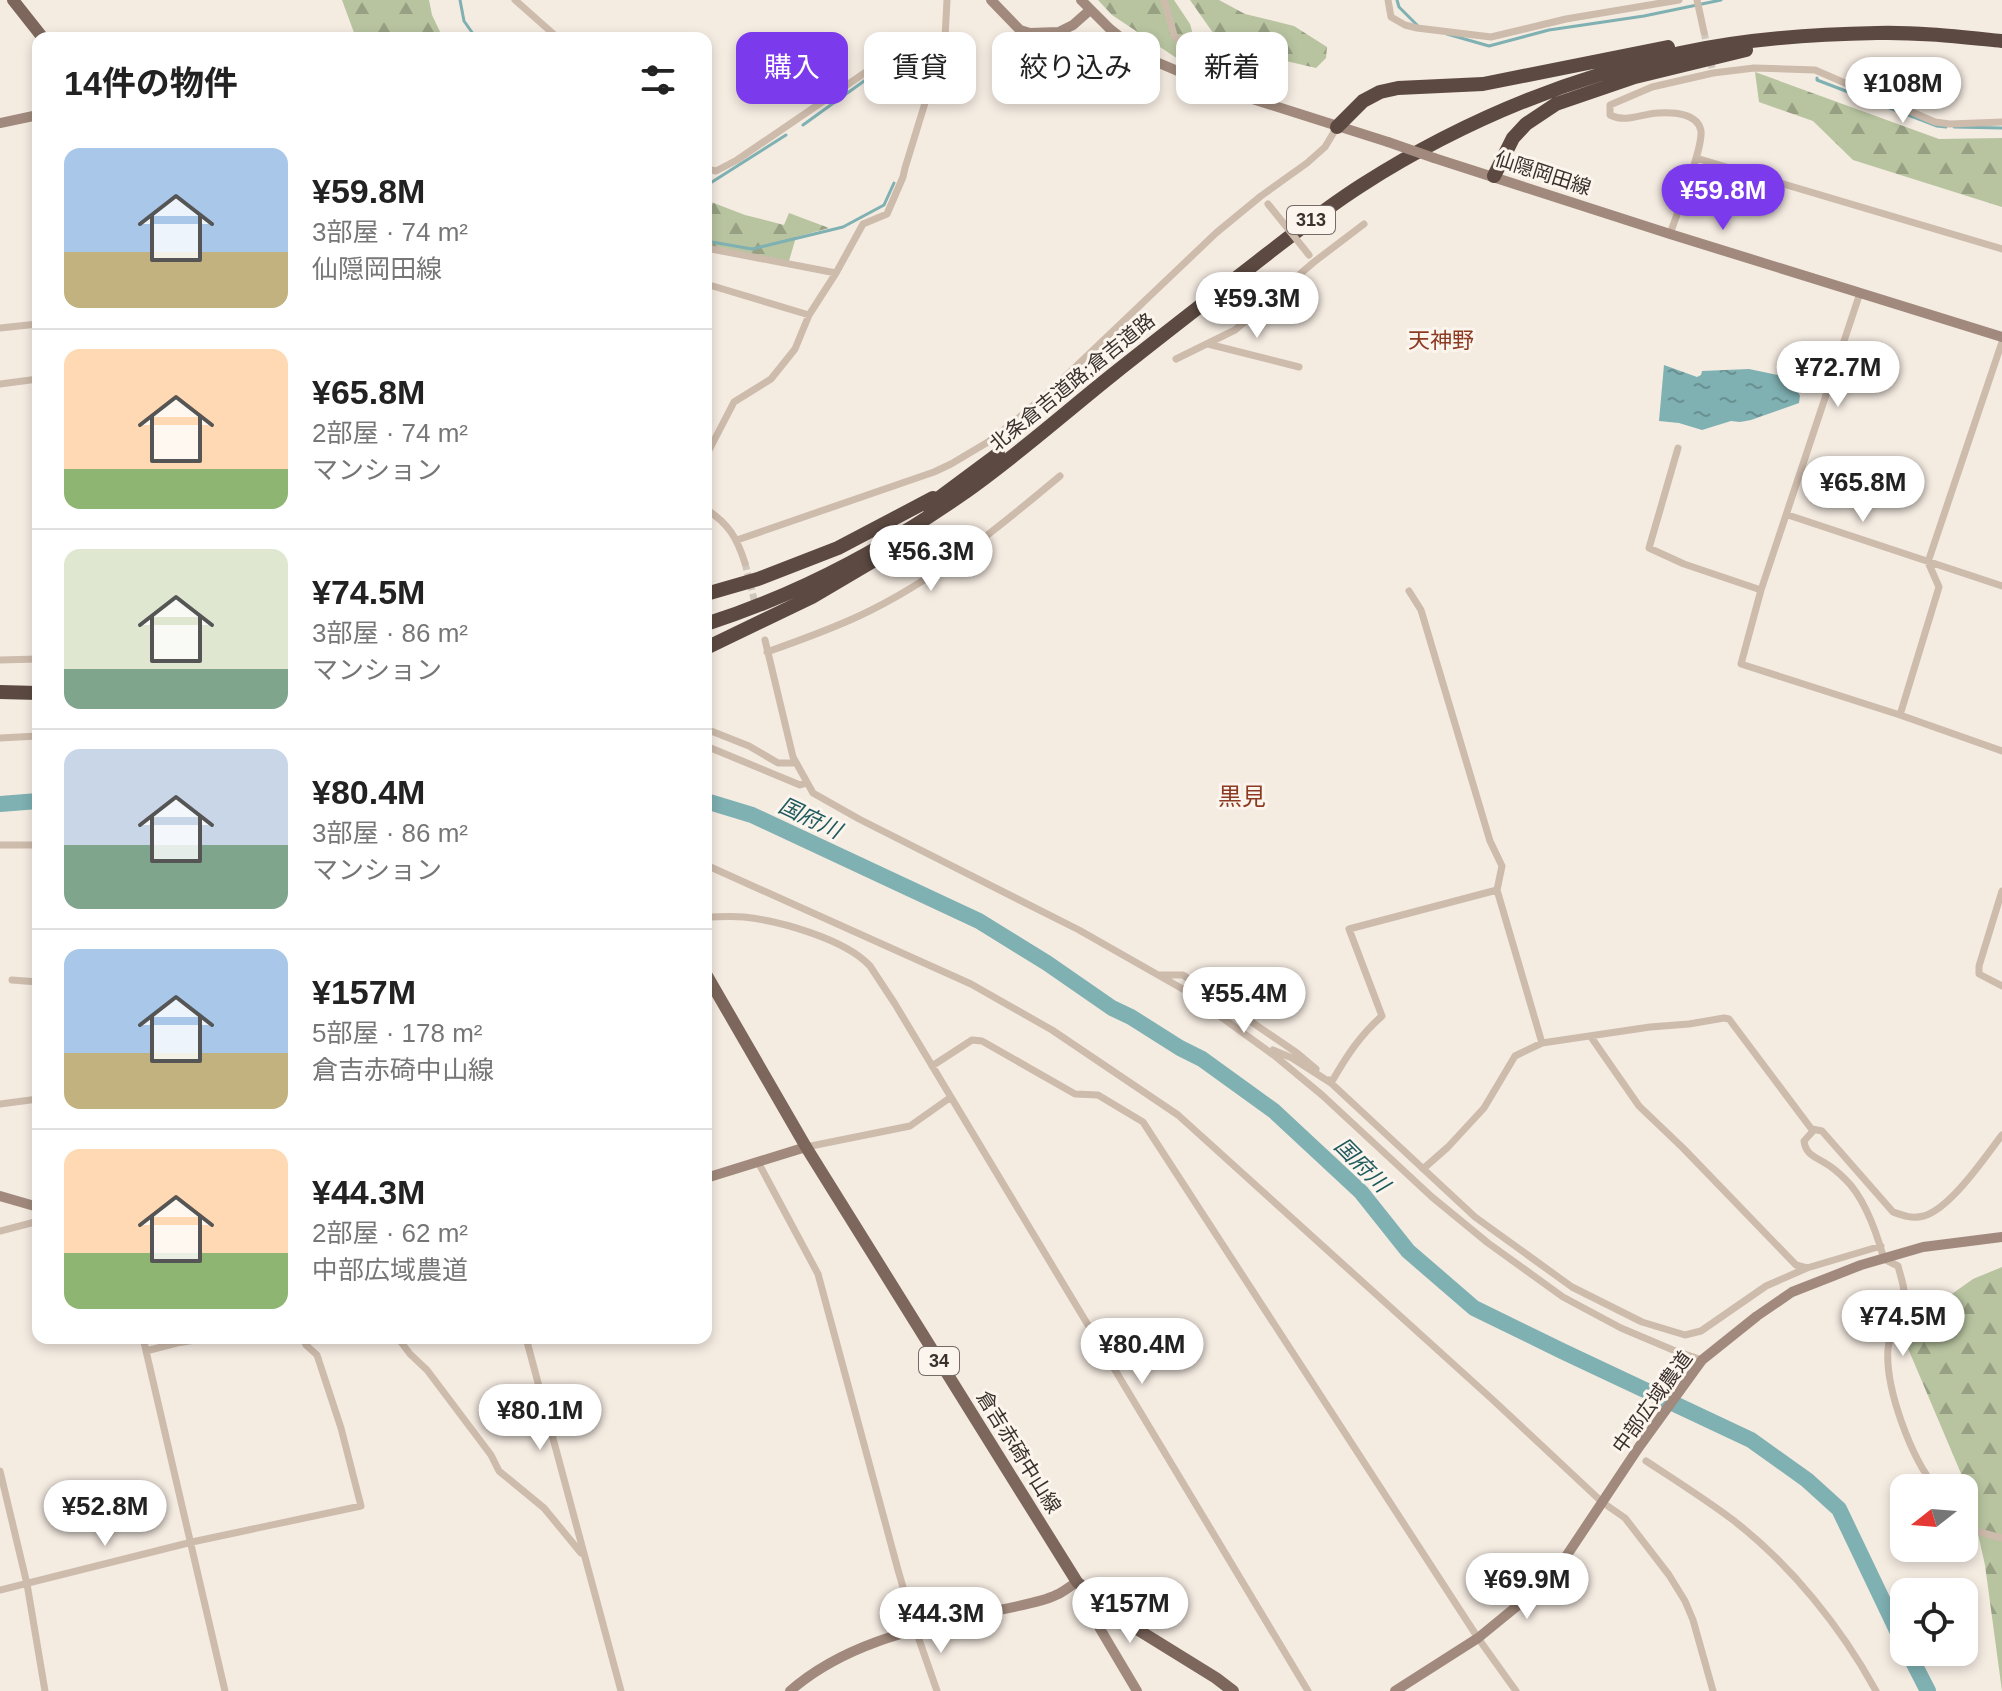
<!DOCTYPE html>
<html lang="ja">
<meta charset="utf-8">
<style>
body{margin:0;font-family:Arial,"Noto Sans JP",sans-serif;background:#f6f6f6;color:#222;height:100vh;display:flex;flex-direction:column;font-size:30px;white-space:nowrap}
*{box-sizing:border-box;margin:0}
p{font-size:26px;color:#767676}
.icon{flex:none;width:44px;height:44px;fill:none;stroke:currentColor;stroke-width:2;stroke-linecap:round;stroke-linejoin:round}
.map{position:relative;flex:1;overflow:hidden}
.side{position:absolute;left:32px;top:32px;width:680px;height:1312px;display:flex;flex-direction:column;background:#fff;border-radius:16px;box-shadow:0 4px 12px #0003}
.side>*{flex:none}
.banner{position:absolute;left:736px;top:32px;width:760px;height:72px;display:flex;gap:16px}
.needle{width:52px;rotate:253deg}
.controls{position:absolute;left:1890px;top:1474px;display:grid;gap:16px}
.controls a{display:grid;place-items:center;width:88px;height:88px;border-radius:16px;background:#fff;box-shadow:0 4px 12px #0003;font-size:40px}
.price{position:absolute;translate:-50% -68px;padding:0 18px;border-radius:28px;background:#fff;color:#222;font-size:26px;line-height:52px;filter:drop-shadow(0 2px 4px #0008)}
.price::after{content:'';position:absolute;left:50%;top:48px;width:24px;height:18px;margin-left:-12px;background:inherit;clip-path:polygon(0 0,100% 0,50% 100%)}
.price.current{background:#7c3aed;color:#fff}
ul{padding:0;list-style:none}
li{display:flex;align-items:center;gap:24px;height:200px;padding:0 32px}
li+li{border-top:2px solid #e0e0e0}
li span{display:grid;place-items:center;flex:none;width:224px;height:160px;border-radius:16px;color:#555}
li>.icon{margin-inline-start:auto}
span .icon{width:96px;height:96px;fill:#fffc;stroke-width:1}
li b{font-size:34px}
h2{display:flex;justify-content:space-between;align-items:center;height:96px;padding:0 32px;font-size:34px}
.chip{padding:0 28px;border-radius:16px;background:#fff;box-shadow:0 4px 12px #0003;font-size:28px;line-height:72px}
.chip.current{background:#7c3aed;color:#fff}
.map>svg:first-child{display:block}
</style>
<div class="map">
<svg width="2002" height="1691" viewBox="0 0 2002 1691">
<defs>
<pattern id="forest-firs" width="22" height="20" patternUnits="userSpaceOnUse" patternTransform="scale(2)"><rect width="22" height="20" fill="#b8c4a0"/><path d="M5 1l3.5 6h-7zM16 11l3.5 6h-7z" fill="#97a083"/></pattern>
<pattern id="water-ripples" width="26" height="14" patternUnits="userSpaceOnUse" patternTransform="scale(2)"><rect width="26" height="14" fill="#7fb0b2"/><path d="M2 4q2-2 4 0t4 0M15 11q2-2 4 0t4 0" fill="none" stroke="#699091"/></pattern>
</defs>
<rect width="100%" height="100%" fill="#f4ebe1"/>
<path fill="url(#forest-firs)" d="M342,0H429L432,15L443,38H356Z
M1098,0H1174L1190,24L1199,56L1181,61L1112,15Z
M1190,0H1219L1245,14L1294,26L1327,47L1326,58L1316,68L1234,49L1218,40Z
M1755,72L1939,139L2002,138V207L1853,160L1813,121L1759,102Z
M706,200L745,215L784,225L789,213L829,228L796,237L789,261L706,246Z
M2002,1267V1691L1985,1565L1968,1490L1907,1346L1932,1308L1973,1279Z"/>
<path fill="url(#water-ripples)" d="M1664,365L1697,377L1701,375L1702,371L1749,369L1792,378L1800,396L1799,403L1751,420L1740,422L1731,421L1702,430L1679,423L1659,421Z"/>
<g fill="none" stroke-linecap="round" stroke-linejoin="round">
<path stroke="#7fb0b2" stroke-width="3" d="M460,0L464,21L476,38
M1397,0L1399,7L1418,26
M1447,34L1489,46L1549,30L1644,16L1721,0
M1817,78V80L1937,126L1946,127
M803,125L871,76
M1954,127L2002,128
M712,182L786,135
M706,189L710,184
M706,241L752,249L843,227L884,205L894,183"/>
<path stroke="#7fb0b2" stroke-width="16" d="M706,801L752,815L979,921L1047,963L1112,1008L1131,1017L1180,1048L1202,1059L1274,1111L1361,1192L1408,1251L1474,1308L1562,1351L1751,1440L1807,1480L1839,1509L1904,1645
M0,804L38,801
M1908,1652L1928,1691"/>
<path stroke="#cfc6bd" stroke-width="7" stroke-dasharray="7 3.5" stroke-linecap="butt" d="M1704,32L1712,68
M745,563L756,607"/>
<path stroke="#cdbbac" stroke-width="7" d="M515,0L558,38
M1164,0L1174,35L1184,46L1222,58L1224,62L1218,88
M1388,0L1391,17L1405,25L1417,28L1491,37L1566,19L1679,0
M1697,0L1704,32
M870,70L874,74L929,92
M1696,158L2002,249
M706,169L716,171L737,160L888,57L923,42L945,37
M1670,234C1677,213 1703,149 1701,131C1698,113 1673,112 1658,113C1641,114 1626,123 1610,115V105L1652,87L1713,73L1754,68L1815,70L1935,122L1950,124L2002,122
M706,248L836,273
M706,284L809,315
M1860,293L1761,590L1741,664L1900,715L2002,751
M0,328L38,324
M1208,344L1299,367
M1176,359L1235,330L1314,262L1364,224
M0,384L38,379
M1678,448L1649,548L1684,564L1761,590
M706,456L734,402L771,379L795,349L809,315L836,273L863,224L887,214L903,177L905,168L945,38L947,0
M706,509C729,524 737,538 745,563
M1788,515L2002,586
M737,540L934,472L951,464L988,442L1015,421L1049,392L1216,233L1261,196L1307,163L1325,147L1337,127
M1409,591L1421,610L1490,841L1502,866L1497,890L1542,1043
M765,640L793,757L813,793L859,819L1079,930L1181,988L1275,1056L1322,1095L1432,1197L1488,1243L1563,1297L1621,1328L1673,1350L1702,1360
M767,652C798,641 829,630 859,616C934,581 998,528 1060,476
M0,660L38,659
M1900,715L1939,587L1928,562L2002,342
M706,729L749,746L778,763H796
M0,738L38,736
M706,746L800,785L807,783
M0,845H38
M706,865L971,984L1052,1030L1178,1115L1493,1400L1602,1502L1625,1518L1669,1575L1685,1601L1693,1620L1713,1691
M2002,891L1979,966V974L2002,986
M706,917C718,917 731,916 744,917C780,921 845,939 870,966L895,1004L1308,1691
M1160,975H1183L1297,1053L1316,1069
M12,980L38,982
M1591,1037L1639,1106L1683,1148L1796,1265L1807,1268L1881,1246
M1273,1050L1292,1058L1331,1083L1475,1217L1572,1287L1642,1322L1685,1335L1701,1331L1766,1286L1807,1268
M932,1066L972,1040L982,1041L1075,1094L1098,1095L1143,1122L1478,1638L1516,1691
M1329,1080L1331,1083C1346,1057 1360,1035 1382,1016L1349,929L1497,890
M0,1104L38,1099
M1812,1129L1822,1131L1893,1212C1904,1216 1912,1219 1924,1216C1951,1208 1985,1157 2002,1135
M806,1147L910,1126L951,1097
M758,1162L818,1274L898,1570L915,1628L937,1691
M1423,1169L1448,1147L1484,1108L1515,1056L1542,1043L1650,1027L1689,1024L1724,1018L1729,1019L1813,1131L1804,1141C1806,1155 1814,1156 1825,1163C1832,1167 1839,1173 1845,1179C1864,1197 1877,1234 1884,1259L1898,1266C1901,1278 1906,1290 1904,1302C1901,1319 1889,1332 1888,1349C1885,1388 1911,1458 1936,1488
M0,1231L35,1222L38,1219
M143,1338L225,1691
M398,1338L410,1354L427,1370L491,1455L499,1471L544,1508L581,1553
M526,1338L621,1691
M146,1351L177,1343L207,1338
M1646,1461C1675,1480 1705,1499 1733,1520C1791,1565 1841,1627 1876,1691
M0,1471L27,1584L45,1691
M1964,1520L1976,1531L2002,1538
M0,1590L192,1542L361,1506L341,1428L317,1355L306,1345L303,1338"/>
<path stroke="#a18a7d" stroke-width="10" d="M991,0L1020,30L1030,33L1059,32L1073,25L1090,10
M1081,0L1110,29L1130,45L1154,61L1218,88L1388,142
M0,123L38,115
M1434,158L1670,234L2002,337
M706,1178L806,1147
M0,1196L38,1207
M1100,1602L1096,1618L1099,1627L1137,1691
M790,1691C845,1643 915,1629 984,1613C1002,1609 1041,1603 1056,1595C1064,1592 1070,1586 1077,1582
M1395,1691L1478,1638L1538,1589L1563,1561L1639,1447L1702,1360L1757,1316L1792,1292L1861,1265L1923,1247L2002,1237"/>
<path stroke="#7d675c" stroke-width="12" d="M13,0L43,38
M706,974L806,1147L1077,1582L1119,1618L1216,1678L1233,1691"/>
<path stroke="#5c4a42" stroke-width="14" d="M1337,127L1363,101L1380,92L1398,88L1483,84L1668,47
M1494,176L1513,138L1526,124L1556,104L1635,77L1746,50
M928,506L998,454
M706,594L758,579L838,548L933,498
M706,624C797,595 882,550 961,495C1013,459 1061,416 1111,376C1155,341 1199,307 1244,272C1283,242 1321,211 1362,185C1459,123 1568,78 1680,53C1744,39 1812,34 1877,33C1919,32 1961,37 2002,41
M706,648L812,597L873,561
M0,692L38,693"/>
<path stroke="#cdbbac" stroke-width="7" d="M1268,204L1309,255"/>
<path stroke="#a18a7d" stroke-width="10" d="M1388,142L1434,158"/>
</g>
<g text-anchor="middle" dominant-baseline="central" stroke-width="6" stroke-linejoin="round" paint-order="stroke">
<g fill="#fbf5ee" stroke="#756b66" stroke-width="2">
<rect x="1287" y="206" width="48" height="28" rx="6"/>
<rect x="919" y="1347" width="40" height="28" rx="6"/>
</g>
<g font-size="18" font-weight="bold" fill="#3b302b">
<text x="1311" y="220">313</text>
<text x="939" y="1361">34</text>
</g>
<g font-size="20" fill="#3b302b" stroke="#fbf5ee">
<text transform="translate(1543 173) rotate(18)">仙隠岡田線</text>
<text transform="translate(1072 382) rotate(-39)">北条倉吉道路;倉吉道路</text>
<text transform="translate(1652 1402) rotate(-54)">中部広域農道</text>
<text transform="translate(1019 1452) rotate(58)">倉吉赤碕中山線</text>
</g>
<g font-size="22" fill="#8c3b22" stroke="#fbf5ee">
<text x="1441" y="340">天神野</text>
</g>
<g font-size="22" font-style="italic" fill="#1f5a5e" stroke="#fbf5ee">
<text transform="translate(810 818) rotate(25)">国府川</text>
<text transform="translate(1362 1165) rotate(45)">国府川</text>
</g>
<g font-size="24" fill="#8c3b22" stroke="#fbf5ee">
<text x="1242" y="796">黒見</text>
</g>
</g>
</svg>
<div class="controls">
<a><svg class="needle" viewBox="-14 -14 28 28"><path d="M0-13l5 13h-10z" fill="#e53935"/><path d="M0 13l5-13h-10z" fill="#767676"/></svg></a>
<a><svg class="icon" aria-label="locate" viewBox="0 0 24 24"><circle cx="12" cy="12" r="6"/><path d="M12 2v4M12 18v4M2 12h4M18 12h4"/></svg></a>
</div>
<b class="price" style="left:1903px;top:125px">¥108M</b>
<b class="price current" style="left:1723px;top:232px">¥59.8M</b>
<b class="price" style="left:1257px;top:340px">¥59.3M</b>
<b class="price" style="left:1838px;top:409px">¥72.7M</b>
<b class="price" style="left:1863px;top:524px">¥65.8M</b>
<b class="price" style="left:931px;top:593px">¥56.3M</b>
<b class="price" style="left:1244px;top:1035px">¥55.4M</b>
<b class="price" style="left:1903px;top:1358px">¥74.5M</b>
<b class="price" style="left:1142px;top:1386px">¥80.4M</b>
<b class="price" style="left:540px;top:1452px">¥80.1M</b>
<b class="price" style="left:105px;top:1548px">¥52.8M</b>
<b class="price" style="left:1527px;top:1621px">¥69.9M</b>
<b class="price" style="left:1130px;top:1645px">¥157M</b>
<b class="price" style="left:941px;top:1655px">¥44.3M</b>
<div class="banner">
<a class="chip current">購入</a>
<a class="chip">賃貸</a>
<a class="chip">絞り込み</a>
<a class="chip">新着</a>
</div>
<section class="side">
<h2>14件の物件<svg class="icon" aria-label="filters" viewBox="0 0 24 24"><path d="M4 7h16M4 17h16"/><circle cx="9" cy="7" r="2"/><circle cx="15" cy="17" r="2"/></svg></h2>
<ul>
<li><span style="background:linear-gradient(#a9c7e8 65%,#c2b280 0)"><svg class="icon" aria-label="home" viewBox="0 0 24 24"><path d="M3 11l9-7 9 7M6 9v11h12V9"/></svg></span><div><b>¥59.8M</b><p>3部屋 · 74 m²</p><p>仙隠岡田線</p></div></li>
<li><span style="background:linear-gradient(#ffd9b3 75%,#8fb573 0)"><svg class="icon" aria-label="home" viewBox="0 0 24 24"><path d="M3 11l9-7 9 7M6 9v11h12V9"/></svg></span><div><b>¥65.8M</b><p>2部屋 · 74 m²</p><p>マンション</p></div></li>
<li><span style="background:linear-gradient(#dfe7d0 75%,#7fa58c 0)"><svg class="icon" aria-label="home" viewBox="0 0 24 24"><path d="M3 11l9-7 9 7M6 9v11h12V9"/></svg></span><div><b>¥74.5M</b><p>3部屋 · 86 m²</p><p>マンション</p></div></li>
<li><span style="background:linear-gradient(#c9d6e8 60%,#7fa58c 0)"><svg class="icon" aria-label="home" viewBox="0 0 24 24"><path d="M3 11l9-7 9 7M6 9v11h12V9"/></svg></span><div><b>¥80.4M</b><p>3部屋 · 86 m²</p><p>マンション</p></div></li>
<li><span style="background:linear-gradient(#a9c7e8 65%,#c2b280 0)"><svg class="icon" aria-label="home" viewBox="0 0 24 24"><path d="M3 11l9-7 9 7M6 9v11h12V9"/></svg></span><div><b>¥157M</b><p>5部屋 · 178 m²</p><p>倉吉赤碕中山線</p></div></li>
<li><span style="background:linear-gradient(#ffd9b3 65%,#8fb573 0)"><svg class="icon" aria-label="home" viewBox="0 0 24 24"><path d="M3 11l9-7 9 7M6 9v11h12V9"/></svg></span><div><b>¥44.3M</b><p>2部屋 · 62 m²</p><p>中部広域農道</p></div></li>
</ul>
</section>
</div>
